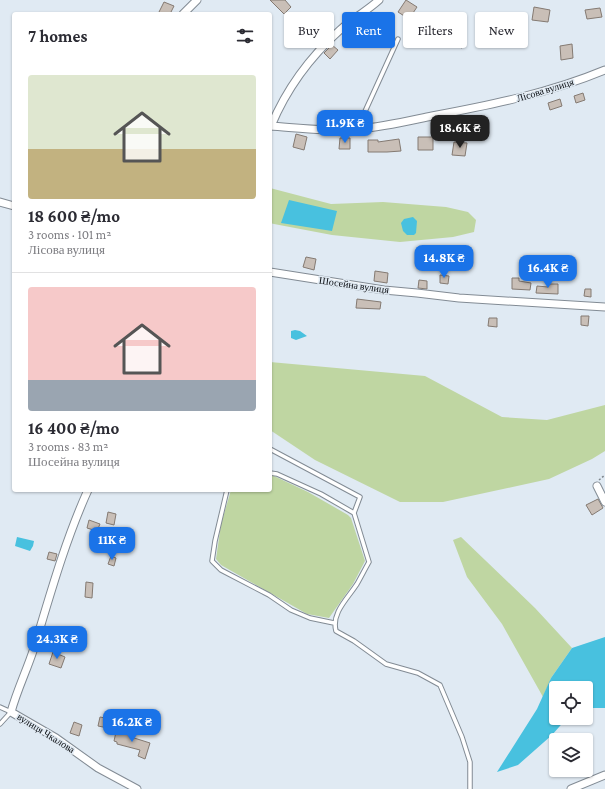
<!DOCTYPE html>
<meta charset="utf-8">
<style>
body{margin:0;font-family:"Crimson Pro",serif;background:#f7f7f7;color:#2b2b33;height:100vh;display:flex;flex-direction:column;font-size:15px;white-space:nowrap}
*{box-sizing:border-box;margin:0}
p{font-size:13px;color:#7c7c81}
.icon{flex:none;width:22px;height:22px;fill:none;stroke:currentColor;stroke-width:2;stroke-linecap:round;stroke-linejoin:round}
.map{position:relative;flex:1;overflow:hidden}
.sheet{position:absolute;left:12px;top:12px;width:260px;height:480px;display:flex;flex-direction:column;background:#fff;border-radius:4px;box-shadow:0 1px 3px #0004}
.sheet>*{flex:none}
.hud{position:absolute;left:284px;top:12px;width:261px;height:36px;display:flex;gap:8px}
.controls{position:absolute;left:549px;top:681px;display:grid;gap:8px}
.controls a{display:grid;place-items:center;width:44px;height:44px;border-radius:4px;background:#fff;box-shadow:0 1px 3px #0004;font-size:20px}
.price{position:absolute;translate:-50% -34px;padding:0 9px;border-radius:8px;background:#1a73e8;color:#fff;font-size:13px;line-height:26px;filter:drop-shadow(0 1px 2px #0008)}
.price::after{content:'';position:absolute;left:50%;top:24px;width:12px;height:9px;margin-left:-6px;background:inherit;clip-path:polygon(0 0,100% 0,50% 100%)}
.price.active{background:#222;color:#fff}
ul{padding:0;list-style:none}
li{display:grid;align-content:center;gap:8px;height:212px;padding:0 16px}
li+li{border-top:1px solid #e1e1e2}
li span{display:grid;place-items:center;height:124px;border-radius:4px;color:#555}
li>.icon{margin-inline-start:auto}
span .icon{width:72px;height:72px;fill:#fffc;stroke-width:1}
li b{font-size:17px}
h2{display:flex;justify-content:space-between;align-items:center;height:48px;padding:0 16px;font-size:17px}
.tag{padding:0 14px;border-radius:4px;background:#fff;box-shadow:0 1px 3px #0004;font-size:14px;line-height:36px}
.tag.active{background:#1a73e8;color:#fff}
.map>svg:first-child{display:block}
</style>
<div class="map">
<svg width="605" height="789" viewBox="0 0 605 789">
<rect width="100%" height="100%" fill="#e0eaf3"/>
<path fill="#bfd6a2" d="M270,188L331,204L383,202L446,207L468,212L476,220L474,232L453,237L400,242L332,235L274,224L270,223Z
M270,362L425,376L502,417L547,420L605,405V451L592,459L549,479L443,502H400L315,460L270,430Z
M270,476H274L308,492L348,515L351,518L365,561L353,584L329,618L307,614L221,565L216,559L221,524L231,490H270Z
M461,537L535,608L572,648L551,678L543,697L502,624L467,577L453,540Z"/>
<path fill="#48c1df" d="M289,200L337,211L332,231L281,223Z
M413,217L417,221L416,233L414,235H407L403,231L401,223L404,219Z
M295,330L300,331L307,336L296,340L291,338V331Z
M17,537L34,541L33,546L30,551L15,546Z
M605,637V708H590L586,709V688H556V718H567L552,735L518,765L497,772L537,709L551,678L572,648Z"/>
<path fill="#c9bfb7" stroke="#847a72" d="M270,0H285L291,7L284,14Z
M406,0L417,7L409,19L398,12Z
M164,2L174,6L170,14H158Z
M534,7L550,10L548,22L532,20Z
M600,8L602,17L587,19L585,10Z
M420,27L429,32L422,42L414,36Z
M457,36L465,39L462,48L454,45Z
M572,44L573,58L561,60L560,46Z
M332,45L338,50L330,59L324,53Z
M583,93L585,100L576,103L574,96Z
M560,99L562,106L550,110L548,103Z
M296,134L307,137L304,150L293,147Z
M418,137H433V150H418Z
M340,138H350V149H339Z
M399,139L401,151L387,152H368V140H378V142Z
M454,142L467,143L465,156L452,155Z
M306,257L316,259L314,270L303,267Z
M375,271L388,273L387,283L374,281Z
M440,275L449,276L448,284L440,283Z
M512,278H519V281L531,283L530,290L512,289Z
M419,280L427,281V289L418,288Z
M549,284H558V294L536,293L537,286L548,287Z
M585,289H591V297L584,296Z
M357,299L381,302L380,309L356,308Z
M581,316H589L588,326L581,325Z
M489,318H497V327L488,326Z
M598,499L603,508L592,515L586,505Z
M108,512L116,514L114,525L106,523Z
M89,520L100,524L97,531L87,528Z
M110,542L116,544L114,551L108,550Z
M49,552L57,554L55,561L47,559Z
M111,556L116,558L114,566L108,564Z
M86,582L93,583L92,598L85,597Z
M53,652L65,657L61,668L49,664Z
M100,717L110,719L108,728L98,726Z
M74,722L82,725L79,736L70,733Z
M122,730L133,733L131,737L150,743L145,759L138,756L140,750L117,744V742L114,741L116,732L121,733Z"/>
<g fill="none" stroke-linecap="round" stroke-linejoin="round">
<g stroke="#828b94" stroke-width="5.5">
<path id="lane" d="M357,129L398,39
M270,449L360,497L354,513L369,562C365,569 361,577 357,584C348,598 331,613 336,631L354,641L386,664L418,673L440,685L462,737L470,762V789
M270,473L277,474L321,494L354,513
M227,490L215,541L212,561L221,570L269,595L291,610L310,618L334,623
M0,707L11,712L0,724"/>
</g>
<g stroke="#828b94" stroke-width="9">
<path id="street" d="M183,14L197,0
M270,126C299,128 329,132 358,129C383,127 408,121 432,116C491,105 550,93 605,70
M271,126C286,90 311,56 340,30C352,19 367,11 379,0
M0,202L14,206
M270,272L384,290L417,293L459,298L605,307
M597,486L605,502
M88,490C65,541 50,595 34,648C27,670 17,690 11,712L56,738L98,768L137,789
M571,789L605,775"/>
</g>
<path stroke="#7e858c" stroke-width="1.5" stroke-dasharray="2 2" stroke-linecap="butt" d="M599,480L605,475"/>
<use href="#lane" stroke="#fff" stroke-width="3.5"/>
<use href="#street" stroke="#fff" stroke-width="7"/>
</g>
<g text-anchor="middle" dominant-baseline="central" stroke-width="3" stroke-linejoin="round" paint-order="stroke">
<g font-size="10" fill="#090c10" stroke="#e0eaf3">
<text transform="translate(545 90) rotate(-17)">Лісова вулиця</text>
<text transform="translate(354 285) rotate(8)">Шосейна вулиця</text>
<text transform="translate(46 733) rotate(32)">вулиця Чкалова</text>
</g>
</g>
</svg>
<div class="controls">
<a><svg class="icon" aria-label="locate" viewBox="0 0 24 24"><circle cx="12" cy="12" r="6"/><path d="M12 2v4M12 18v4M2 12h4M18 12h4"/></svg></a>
<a><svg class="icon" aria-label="layers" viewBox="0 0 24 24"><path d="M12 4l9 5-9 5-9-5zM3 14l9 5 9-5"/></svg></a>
</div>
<b class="price" style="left:345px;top:144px">11.9K ₴</b>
<b class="price active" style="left:460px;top:149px">18.6K ₴</b>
<b class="price" style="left:444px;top:279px">14.8K ₴</b>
<b class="price" style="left:548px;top:289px">16.4K ₴</b>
<b class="price" style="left:112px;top:561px">11K ₴</b>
<b class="price" style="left:57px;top:660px">24.3K ₴</b>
<b class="price" style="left:132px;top:743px">16.2K ₴</b>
<div class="hud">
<a class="tag">Buy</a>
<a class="tag active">Rent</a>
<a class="tag">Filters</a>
<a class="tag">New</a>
</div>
<section class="sheet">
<h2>7 homes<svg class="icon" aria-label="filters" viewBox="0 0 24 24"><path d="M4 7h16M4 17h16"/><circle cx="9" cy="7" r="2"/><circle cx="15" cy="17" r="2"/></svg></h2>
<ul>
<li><span style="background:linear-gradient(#dfe7d0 60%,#c2b280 0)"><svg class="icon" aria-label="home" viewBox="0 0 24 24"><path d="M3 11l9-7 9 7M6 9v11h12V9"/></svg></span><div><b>18 600 ₴/mo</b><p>3 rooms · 101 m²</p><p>Лісова вулиця</p></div></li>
<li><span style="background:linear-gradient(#f6c9c9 75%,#9aa5b1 0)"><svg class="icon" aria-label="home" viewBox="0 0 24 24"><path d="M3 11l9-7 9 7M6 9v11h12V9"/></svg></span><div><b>16 400 ₴/mo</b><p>3 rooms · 83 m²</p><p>Шосейна вулиця</p></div></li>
</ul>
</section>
</div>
